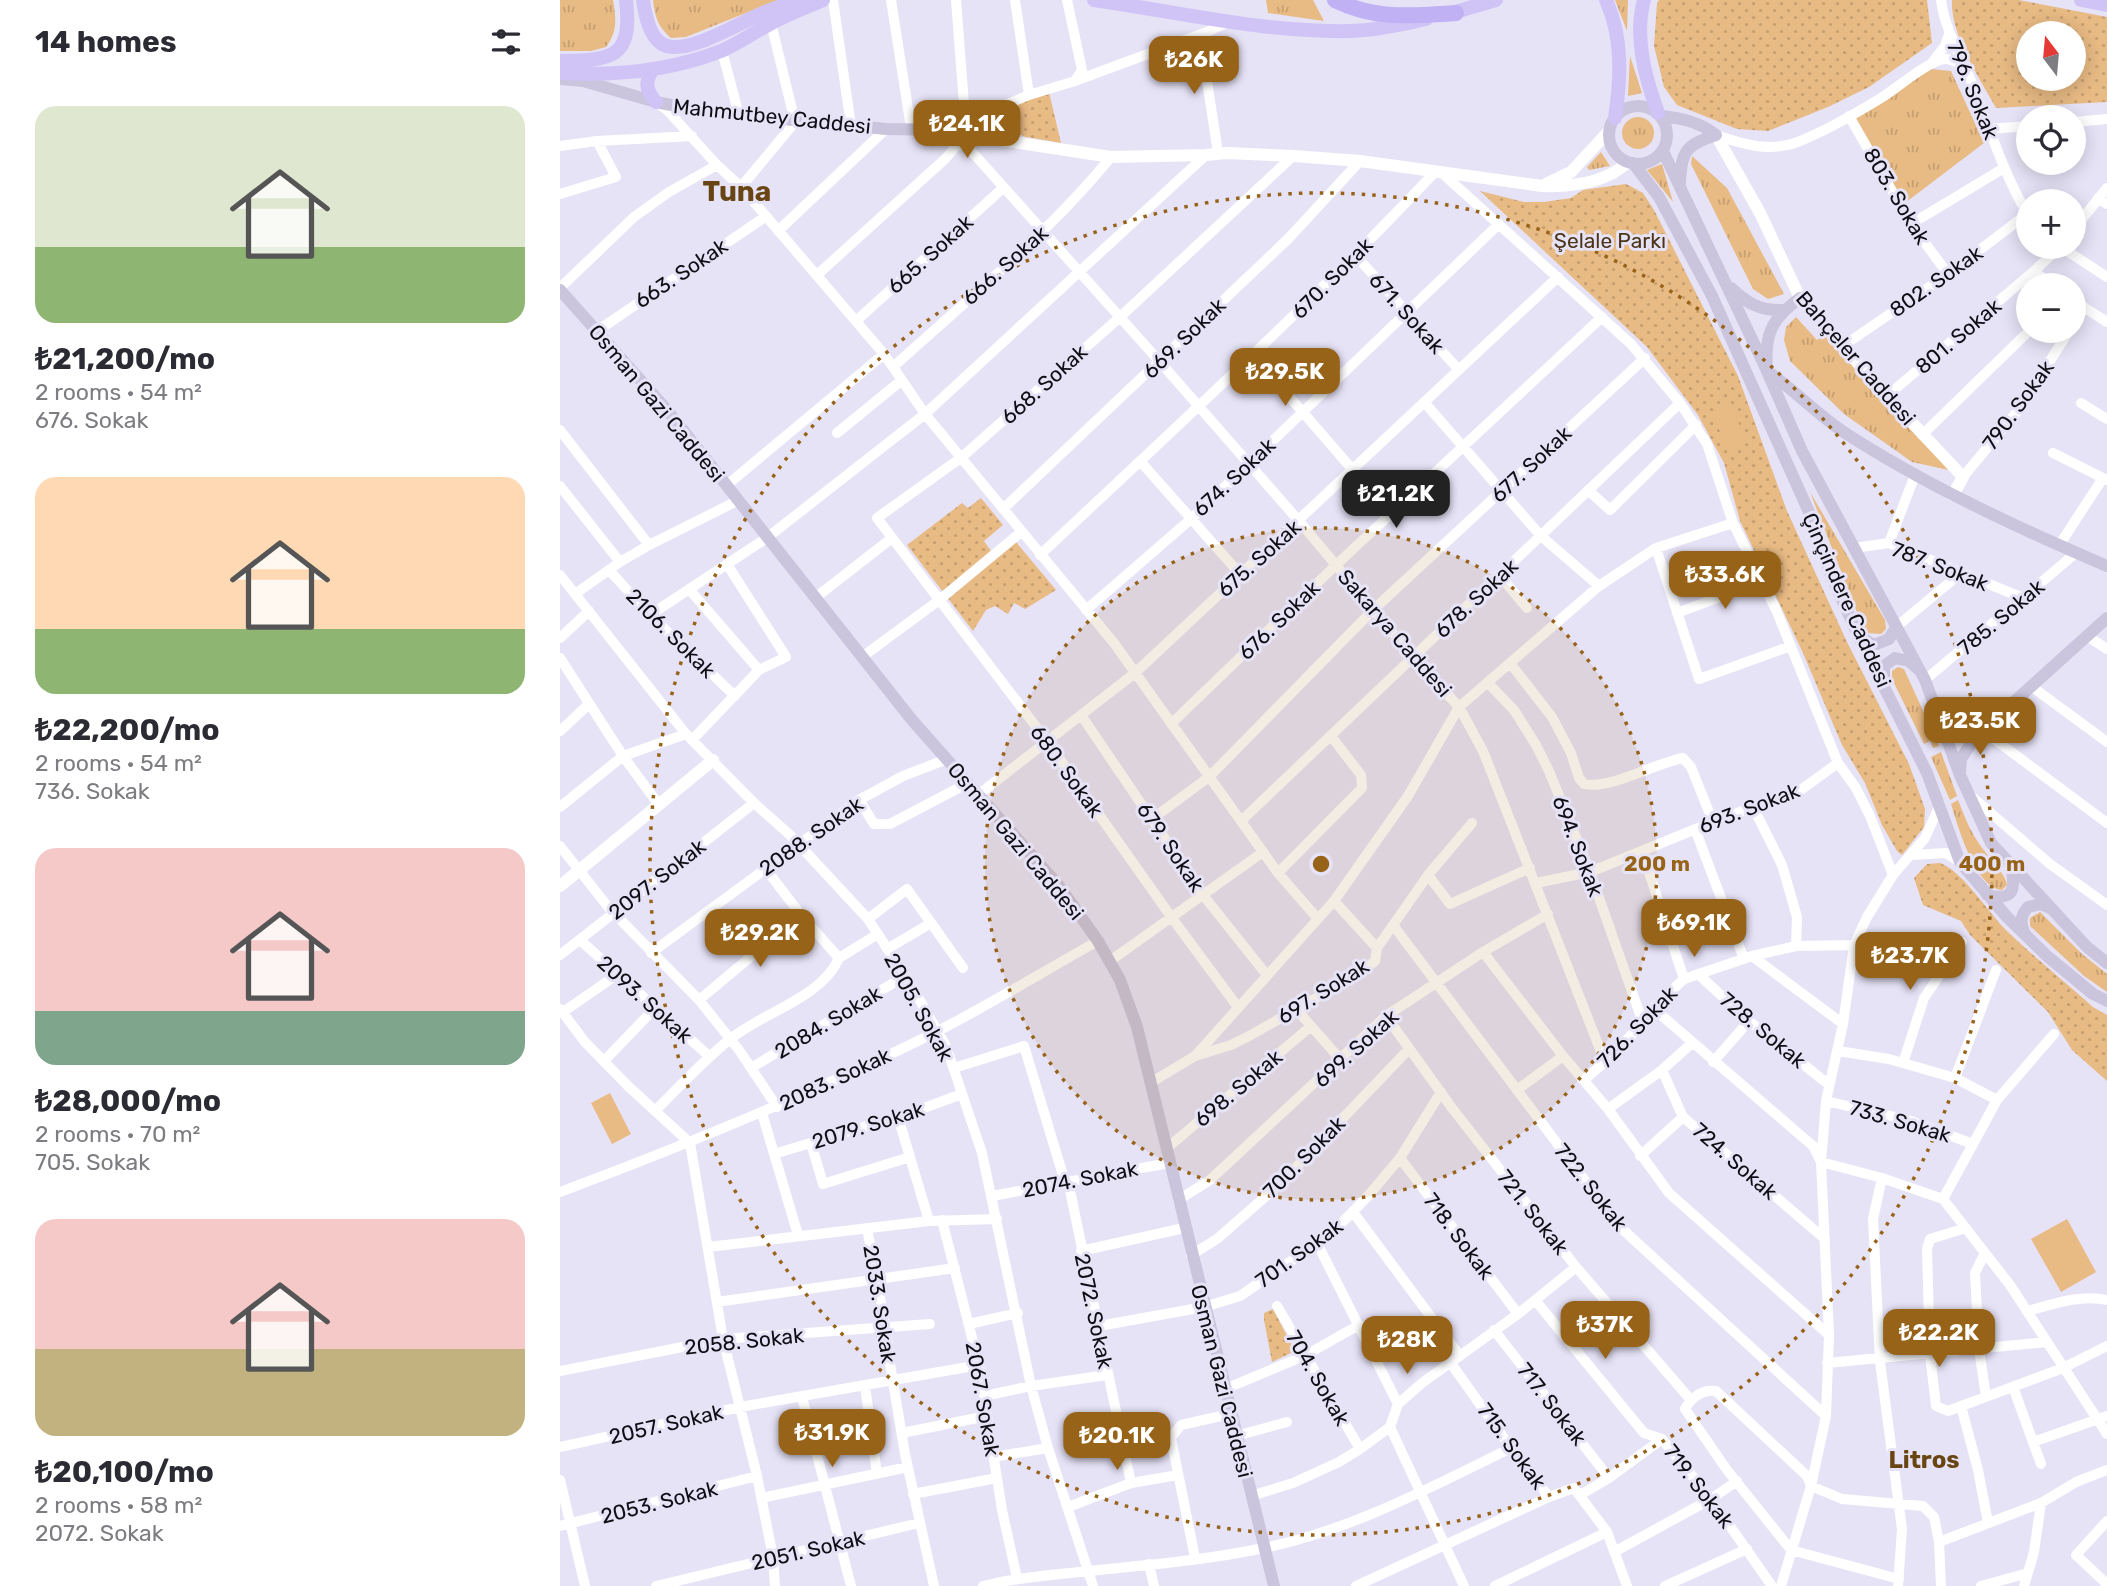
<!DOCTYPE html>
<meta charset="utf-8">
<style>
body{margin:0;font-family:Rubik,sans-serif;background:#f7f7f7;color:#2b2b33;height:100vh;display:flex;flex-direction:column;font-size:26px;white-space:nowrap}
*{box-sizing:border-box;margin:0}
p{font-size:23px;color:#7c7c81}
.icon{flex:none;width:38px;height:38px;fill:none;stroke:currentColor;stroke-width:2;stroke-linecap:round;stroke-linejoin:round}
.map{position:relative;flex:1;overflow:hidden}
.details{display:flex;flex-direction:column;background:#fff;width:560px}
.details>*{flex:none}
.needle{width:46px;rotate:344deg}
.buttons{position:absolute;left:1456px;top:21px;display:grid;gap:14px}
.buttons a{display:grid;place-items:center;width:70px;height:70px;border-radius:50%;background:#fff;box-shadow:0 4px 18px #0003;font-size:35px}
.price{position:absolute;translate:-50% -60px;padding:0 16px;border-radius:14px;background:#976318;color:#fff;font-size:23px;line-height:46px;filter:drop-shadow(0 2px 4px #0008)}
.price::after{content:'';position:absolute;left:50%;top:42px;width:21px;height:16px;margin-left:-10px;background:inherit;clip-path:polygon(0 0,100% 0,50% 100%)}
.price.selected{background:#222;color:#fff}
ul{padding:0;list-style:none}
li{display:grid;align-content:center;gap:14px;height:371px;padding:0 35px}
li span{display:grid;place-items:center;height:217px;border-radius:21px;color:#555}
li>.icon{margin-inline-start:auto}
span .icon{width:126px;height:126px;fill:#fffc;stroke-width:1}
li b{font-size:30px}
h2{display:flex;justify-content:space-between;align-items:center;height:84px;padding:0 35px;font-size:30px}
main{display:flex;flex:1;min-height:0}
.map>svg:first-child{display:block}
</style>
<main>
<section class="details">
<h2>14 homes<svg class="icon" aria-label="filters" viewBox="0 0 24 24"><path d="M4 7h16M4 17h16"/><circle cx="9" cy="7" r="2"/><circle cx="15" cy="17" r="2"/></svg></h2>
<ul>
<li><span style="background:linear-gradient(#dfe7d0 65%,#8fb573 0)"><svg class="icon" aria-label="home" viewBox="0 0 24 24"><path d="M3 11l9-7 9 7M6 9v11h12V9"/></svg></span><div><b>₺21,200/mo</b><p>2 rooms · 54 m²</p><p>676. Sokak</p></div></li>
<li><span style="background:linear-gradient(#ffd9b3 70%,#8fb573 0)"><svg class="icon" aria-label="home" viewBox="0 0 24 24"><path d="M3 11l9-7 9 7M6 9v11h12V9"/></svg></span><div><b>₺22,200/mo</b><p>2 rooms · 54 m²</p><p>736. Sokak</p></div></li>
<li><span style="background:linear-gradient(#f6c9c9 75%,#7fa58c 0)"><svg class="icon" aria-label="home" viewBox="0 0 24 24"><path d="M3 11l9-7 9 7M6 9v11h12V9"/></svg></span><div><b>₺28,000/mo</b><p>2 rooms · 70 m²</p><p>705. Sokak</p></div></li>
<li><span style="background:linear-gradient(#f6c9c9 60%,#c2b280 0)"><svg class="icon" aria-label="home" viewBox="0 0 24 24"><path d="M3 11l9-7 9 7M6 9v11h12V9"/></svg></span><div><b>₺20,100/mo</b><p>2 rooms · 58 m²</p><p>2072. Sokak</p></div></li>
</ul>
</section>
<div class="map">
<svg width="1547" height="1586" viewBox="0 0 1547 1586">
<defs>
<pattern id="grass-tufts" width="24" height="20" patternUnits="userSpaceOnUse" patternTransform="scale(1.75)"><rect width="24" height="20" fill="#e8ba84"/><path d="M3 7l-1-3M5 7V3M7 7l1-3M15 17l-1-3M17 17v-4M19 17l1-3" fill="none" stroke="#c69f71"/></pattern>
<pattern id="park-dots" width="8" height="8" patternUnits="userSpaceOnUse" patternTransform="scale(1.75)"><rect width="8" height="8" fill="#e8ba84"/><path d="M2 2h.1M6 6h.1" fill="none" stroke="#c69f71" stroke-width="1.8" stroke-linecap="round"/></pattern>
</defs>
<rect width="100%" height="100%" fill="#e7e3f7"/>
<path fill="url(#grass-tufts)" d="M0,0H53C56,19 58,31 46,47L31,51H0Z
M93,0H218L126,37L111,38C98,27 95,17 93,0Z
M706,0H753L764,21L708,13Z
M1055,0H1068L1067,31Z
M1070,56L1082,93L1068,96Z
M1371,69L1391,71L1424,143L1337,209L1285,118Z
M1062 133a16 16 0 1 1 32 0a16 16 0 1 1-32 0Z
M1041,152L1050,166L1029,170L1027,167Z
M1132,156L1167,188L1224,294L1208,299L1193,289L1131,164Z
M1102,164L1113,202L1087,170Z
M1236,317L1257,340L1270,330L1393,471L1352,462L1284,414L1230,361L1224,340L1226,327Z
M1250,492L1325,620L1326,629L1321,634L1307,633L1302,625Z
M1338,667L1344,669L1379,746L1373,748L1370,741L1364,744L1332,679V671Z
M1381,752L1397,796L1390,800L1371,757Z
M1398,800C1404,815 1409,829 1418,842C1425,854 1446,873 1447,885L1442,890C1415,888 1398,826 1391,804Z
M1480,912L1521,953L1547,974V992L1524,976L1470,926V918Z"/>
<path fill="url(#park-dots)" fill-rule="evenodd" d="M1099,0H1367L1372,43L1309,87L1268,107L1208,131L1177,129L1117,105L1104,87L1094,46L1097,3Z
M1392,0H1459L1547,17V102L1436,108C1420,79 1390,34 1392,0ZM1514,33V79H1468V33Z
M488,88L501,143L466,137L423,122L420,111Z
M1066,184L1083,193L1094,210L1178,376L1227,511L1287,642L1349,764L1365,809L1364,827L1342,855L1337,851L1322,825L1305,783L1282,745L1243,653L1180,521L1164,463L1138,415L1087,347L920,191L964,202H984L1011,198L1023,190Z
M421,498L443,525L424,541L431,551L451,536L496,590L465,609L454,603L448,614L435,606L426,610L413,631L347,545L402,503L408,508Z
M1380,863C1404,872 1428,913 1448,932C1475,958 1505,982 1533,1007L1547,1015V1081L1512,1050L1488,1012L1410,935L1401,921L1363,905L1354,878L1367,864Z
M713,1309L735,1351L712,1362L704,1320V1313Z"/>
<path fill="#e8ba84" d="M1170,403L1187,443L1169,451L1151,412Z
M50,1093L71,1134L52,1144L31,1103Z
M1507,1219L1536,1272L1501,1292L1471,1239Z"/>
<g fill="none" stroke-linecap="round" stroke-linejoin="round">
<path stroke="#fff" stroke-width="10" d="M273,0L291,126
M331,0L351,128
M396,0L405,117
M455,0L469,95
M1381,0C1385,31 1402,57 1413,86C1430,129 1444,175 1468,215
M640,35L658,153
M162,51L179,115
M1373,61L1385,46L1389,34
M515,81L647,32L668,22
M99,104L107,110L157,165L181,187L324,354L365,414L554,643L718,873L758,919
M1289,116L1351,224L1388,274
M386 131a14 14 0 1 1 28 0a14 14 0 1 1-28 0Z
M409,120L469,95L515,81L522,70L507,0
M1514,122L1547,119
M1429,129L1468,126
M1156,135C1182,144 1208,152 1235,143C1264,132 1295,114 1321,98C1336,89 1370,59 1386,59C1393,59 1399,64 1405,68
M405,144L600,362L739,521L853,657L899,707L923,751L1045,1062
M0,146L37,141L132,136
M882,173L1071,344L1120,403L1147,444L1173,523L1217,612L1278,763L1296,788L1310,816L1333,875
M181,187L235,122L211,23
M0,194L56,177L37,141
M1538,198L1547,204
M1351,224L1444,168
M1514,229L1547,188
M218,231L326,129
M1501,247L1547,277
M796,256L899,370
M1474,271L1492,285
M257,275L385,159L397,145
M0,288L74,217L109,192L157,165
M1514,301L1547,322
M296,321L443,188
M1514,324L1524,307
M37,331L205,217
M1283,346L1388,274L1467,214
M694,356L792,469
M333,367C408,299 487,235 551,157
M1327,396L1474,271L1500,247
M864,402L981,536L1039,586
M1521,403L1547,419
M0,430L89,545
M277,433L342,380
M1362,435L1469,331
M1493,453L1547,480
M580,461L680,574
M1403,477L1460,408L1509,331
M167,485L324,354
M0,486L60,562
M1028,490L1050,510L1136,425
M443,509L728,239L800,161
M1329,543L1355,475
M1500,544L1543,478
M1096,548L1139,679L1231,646
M1294,548L1329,543L1463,598
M480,555C614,429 750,305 876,171
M49,570L90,615L175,696
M0,575L126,734L194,803L230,835L308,919L351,985L386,1046L422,1153L471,1386L488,1448L533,1586
M940,576L967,608
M129,589L199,670
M15,594L60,562L89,545L179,500
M255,598L332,538
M526,610L631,519L939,224
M1117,613L1202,581
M90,615L208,537L365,414L646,155
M1336,627L1401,573
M1527,636L1547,649
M0,638L29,611
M302,657L378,601L461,532
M0,658L63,756L99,805
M950,663L992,717L1011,753L1019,778L1024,784C1050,790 1095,763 1123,758L1131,767L1153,822
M1365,680L1516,553
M928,683L954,710L976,745L989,771L1030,872L1083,1023
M1471,686L1547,742
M521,715L643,895L706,974
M611,724L776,565L1042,317
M1422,730L1547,823
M0,731L29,704
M132,740L199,670L226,657L167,564
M418,795L575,673L998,277
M1411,796L1490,864L1547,905
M299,800L314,824H330L408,783
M0,807L63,756L126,734
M1193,807L1222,865L1237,917L1236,946
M592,819L649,777L813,610L1085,358
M681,821L1120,403
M1135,829L1184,959
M0,846L49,908L139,1000L179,1050L217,1107
M1082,851L1124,979
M1352,855L1386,853L1400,862
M718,873L802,788L801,775L771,736
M868,875L890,904L970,868
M976,883L1030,872L1153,822L1242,789L1278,763
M774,901L817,948
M308,919L347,889L403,968
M833,925L1060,1227L1266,1416
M20,940L150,1057
M327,949L371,923
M923,952L1003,1056L1048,1109L1109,1193L1269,1335
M91,953L299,800L343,776L387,759
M0,955L194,803
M1192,956L1283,1024
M279,958L318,934
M550,961L703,852
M1138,974L1189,1021L1268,1084
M139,1000L241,915
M677,1006L612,918L487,741L317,518L402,457L559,318L733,156
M1093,1008L1253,1146L1261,1162L1322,1178L1383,1199L1450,1285L1547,1434
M0,1009L25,1042L68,1086L130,1143L163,1339L197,1476L213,1557L215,1586
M736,1009L781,1060
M3,1012L58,974
M826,1016L892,1108L1016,1267L1130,1399
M1278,1051L1329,1059L1395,1078L1437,1100
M635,1056L774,901L848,796L899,707L1039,586L1096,548L1173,523
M44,1061L95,1008
M1153,1062L1189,1021
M1343,1063L1364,998L1402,942
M191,1068L345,976
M394,1068L464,1046L505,1182
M1102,1070L1123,1117L1265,1239
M1395,1078L1436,970
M1024,1080L1045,1062L1083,1023L1093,1008L1124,979L1192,956L1236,946L1294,945
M590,1083L635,1056L671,1045L691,1035L800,973L815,961L817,948L868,875L912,823
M957,1090L1003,1056
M1266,1101L1348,1120L1413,1144
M1048,1109L1102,1070L1132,1043
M95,1111C119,1087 143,1061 169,1040C201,1013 262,998 279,958L241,915L205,868
M202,1113L238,1235
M338,1117L369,1221
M251,1143L263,1184L350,1157
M606,1149L750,1027
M214,1154L353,1112L402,1094
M1080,1156L1123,1117
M840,1158L958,1314
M1322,1178L1313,1219L1320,1362L1342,1529L1338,1586
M508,1181L571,1483
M0,1192C128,1144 254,1093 376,1032C431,1004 484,971 538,941
M432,1196L609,1163
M1383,1199L1437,1100L1494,1034
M618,1200L650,1180L826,1016L923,952L988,914
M793,1212L900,1356
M382,1220L419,1365L442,1510L457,1578
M307,1228L326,1329L330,1364L345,1454L374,1586
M1406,1228L1370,1239L1367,1249L1370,1355L1376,1406L1388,1411L1503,1368L1547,1346
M757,1243L838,1404
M148,1247L369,1221L437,1219
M521,1251L624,1228
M1425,1253L1415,1273L1419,1349L1426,1397
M631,1255L657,1239L720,1184L849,1049
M975,1300L1084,1433L1102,1439L1151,1499L1212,1586
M157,1302L395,1268
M717,1306L800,1449
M1468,1311C1493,1304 1521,1294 1547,1300
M409,1324L458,1313
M539,1326L644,1307L680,1296L772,1233L808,1196L840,1158L881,1092
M934,1330L1049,1478
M890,1362L951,1448L989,1497
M1267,1363L1487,1342
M0,1371L163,1339L370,1324
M305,1386L317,1474
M1453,1387L1481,1464
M665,1389L744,1356L799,1325
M424,1396L471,1386L547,1375
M242,1397L291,1586
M1401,1406L1418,1470L1428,1523
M830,1427L904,1586
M342,1433L427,1416
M676,1436L727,1422
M1473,1442L1547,1416
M0,1447L180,1407L419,1365
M433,1457L488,1448
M0,1480L25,1586
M353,1494L437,1478
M1020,1495L1049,1478L1102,1439
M691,1496L733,1483L779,1462L800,1449L830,1427L838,1404L862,1383L958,1314L1016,1267
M201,1498L348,1467
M508,1507L571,1483L618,1475
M1547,1521L1516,1555L1547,1584
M0,1526L197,1476
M1379,1542L1481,1503L1516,1482L1547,1470
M1054,1552L1151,1499L1177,1481
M635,1558L611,1438L621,1425L670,1414
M589,1564L594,1586
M1339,1579L1231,1550L1167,1470L1125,1409C1131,1398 1142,1389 1156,1391L1247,1476L1251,1486L1282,1499L1363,1506L1374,1517L1379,1542L1381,1586
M96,1586L359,1523
M423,1586C458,1577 494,1575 529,1571C587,1565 647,1560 704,1548C792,1530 871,1487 951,1448
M796,1586L989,1497L1014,1488L1047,1532L1067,1586
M935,1586L1047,1532
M1105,1586L1187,1549
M1221,1586L1251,1486L1266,1416L1269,1335L1261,1162L1266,1101L1283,1024L1294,945L1307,917L1333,875L1365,838L1380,805
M1421,1586L1468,1573
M1464,1586L1474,1552L1481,1503"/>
<path stroke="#fff" stroke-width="12" d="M1156,135L1200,213L1240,298L1327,396L1403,477L1393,495
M414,136L551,157L646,155L666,153L733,156L800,161L982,186C1011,187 1046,183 1068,162
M986,184L1011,172L1049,131
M0,886L153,760"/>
<path stroke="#cac4dc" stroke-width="12" d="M0,79L23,81L96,102L141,111L326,129L385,130
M1049 135a29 29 0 1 1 58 0a29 29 0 1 1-58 0Z
M1101,116C1121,118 1140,122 1156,135
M1103,151L1207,371L1242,451L1365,680L1400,775L1431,843L1527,947L1547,963
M1073,163L1099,197L1152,296L1249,512L1271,575L1298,635L1367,773L1400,862L1447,917L1487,956L1533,994L1547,1001
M1120,184C1121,152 1125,145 1156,135
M1171,288C1187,303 1200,311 1223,310
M0,290L107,410L352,720L499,886L538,941L560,980L577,1027L714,1586
M1240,298C1211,319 1204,335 1207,371C1233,389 1256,413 1282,431C1365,485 1456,527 1547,566
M1298,636L1314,645L1329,639L1336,627
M1324,681V666L1335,658L1349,661L1358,669
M1380,721L1395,730H1422
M1400,771L1401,759L1415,737L1547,618
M1427,895C1451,901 1457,892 1451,868
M1465,934C1460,923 1460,916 1468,907L1481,904L1492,909"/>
<path stroke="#d0c4f7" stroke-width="14" d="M83,0C85,14 89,36 102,44C125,58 182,21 205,12C218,7 232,2 247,0
M534,0C619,12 705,33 791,31C816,30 841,25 866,19
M1046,0C1063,38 1061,77 1055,118
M1084,0C1074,37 1085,77 1098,113
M1521,0L1547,5
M885,15L936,0
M0,61C52,60 73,59 66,0
M93,69C84,83 86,90 96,102
M0,73C54,76 110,71 161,51C177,44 193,33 208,25C226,15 245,8 263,0"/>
<path stroke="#c0b0f4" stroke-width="16" d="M775,0C815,20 853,16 896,13"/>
</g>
<circle cx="761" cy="864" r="336" fill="#976318" fill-opacity=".12"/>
<g fill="none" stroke="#976318" stroke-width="3.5" stroke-dasharray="3.5 7">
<circle cx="761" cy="864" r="336"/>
<circle cx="761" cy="864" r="671"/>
</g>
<g text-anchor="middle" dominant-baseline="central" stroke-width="6" stroke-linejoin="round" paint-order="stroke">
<g font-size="21" fill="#100e15" stroke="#e7e3f7">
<text transform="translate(1413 90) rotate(68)">796. Sokak</text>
<text transform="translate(212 116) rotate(6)">Mahmutbey Caddesi</text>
<text transform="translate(1337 196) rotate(59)">803. Sokak</text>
<text transform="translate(370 254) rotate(-42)">665. Sokak</text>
<text transform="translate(445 265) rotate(-42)">666. Sokak</text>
<text transform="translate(121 273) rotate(-34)">663. Sokak</text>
<text transform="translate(772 278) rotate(-45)">670. Sokak</text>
<text transform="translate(1376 281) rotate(-35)">802. Sokak</text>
<text transform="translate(847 313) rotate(48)">671. Sokak</text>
<text transform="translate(1398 336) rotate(-40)">801. Sokak</text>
<text transform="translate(624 338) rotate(-44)">669. Sokak</text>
<text transform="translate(1296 358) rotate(49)">Bahçeler Caddesi</text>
<text transform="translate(484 384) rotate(-42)">668. Sokak</text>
<text transform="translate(97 403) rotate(50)">Osman Gazi Caddesi</text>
<text transform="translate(1458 405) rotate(-54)">790. Sokak</text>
<text transform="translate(971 464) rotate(-43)">677. Sokak</text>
<text transform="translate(674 477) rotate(-43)">674. Sokak</text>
<text transform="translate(699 558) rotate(-42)">675. Sokak</text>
<text transform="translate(1380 566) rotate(21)">787. Sokak</text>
<text transform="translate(916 598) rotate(-43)">678. Sokak</text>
<text transform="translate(1287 600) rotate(66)">Çinçindere Caddesi</text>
<text transform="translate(1441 617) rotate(-40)">785. Sokak</text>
<text transform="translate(719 620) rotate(-44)">676. Sokak</text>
<text transform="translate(111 633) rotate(45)">2106. Sokak</text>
<text transform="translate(835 633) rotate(49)">Sakarya Caddesi</text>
<text transform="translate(507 771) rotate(54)">680. Sokak</text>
<text transform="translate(1189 808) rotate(-21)">693. Sokak</text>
<text transform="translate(251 836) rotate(-35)">2088. Sokak</text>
<text transform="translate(456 841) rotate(50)">Osman Gazi Caddesi</text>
<text transform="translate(1018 846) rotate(69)">694. Sokak</text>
<text transform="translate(611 847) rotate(56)">679. Sokak</text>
<text transform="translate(97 879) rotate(-38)">2097. Sokak</text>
<text transform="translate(763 991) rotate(-32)">697. Sokak</text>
<text transform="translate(85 999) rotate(42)">2093. Sokak</text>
<text transform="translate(359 1007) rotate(61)">2005. Sokak</text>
<text transform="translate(268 1022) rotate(-31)">2084. Sokak</text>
<text transform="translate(1077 1027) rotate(-46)">726. Sokak</text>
<text transform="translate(1203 1030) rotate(40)">728. Sokak</text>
<text transform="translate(796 1048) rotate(-42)">699. Sokak</text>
<text transform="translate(275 1079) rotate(-25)">2083. Sokak</text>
<text transform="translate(678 1088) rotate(-40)">698. Sokak</text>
<text transform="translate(1340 1121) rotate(16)">733. Sokak</text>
<text transform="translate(308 1125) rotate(-17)">2079. Sokak</text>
<text transform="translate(744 1157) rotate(-45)">700. Sokak</text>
<text transform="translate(1175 1161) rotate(41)">724. Sokak</text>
<text transform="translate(520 1179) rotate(-11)">2074. Sokak</text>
<text transform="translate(1031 1187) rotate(52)">722. Sokak</text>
<text transform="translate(973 1212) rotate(52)">721. Sokak</text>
<text transform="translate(899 1236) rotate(53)">718. Sokak</text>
<text transform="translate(739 1253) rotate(-36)">701. Sokak</text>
<text transform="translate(320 1304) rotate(81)">2033. Sokak</text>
<text transform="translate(534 1311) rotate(78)">2072. Sokak</text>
<text transform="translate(184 1341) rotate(-6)">2058. Sokak</text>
<text transform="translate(758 1378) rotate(60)">704. Sokak</text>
<text transform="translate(662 1381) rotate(76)">Osman Gazi Caddesi</text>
<text transform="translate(423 1399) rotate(80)">2067. Sokak</text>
<text transform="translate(992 1404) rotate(52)">717. Sokak</text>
<text transform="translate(106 1424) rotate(-13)">2057. Sokak</text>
<text transform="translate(952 1446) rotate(54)">715. Sokak</text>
<text transform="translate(1139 1486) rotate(52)">719. Sokak</text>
<text transform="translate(99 1502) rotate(-14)">2053. Sokak</text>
<text transform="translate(248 1550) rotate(-13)">2051. Sokak</text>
</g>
<g font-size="21" fill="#4c3416" stroke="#e7e3f7">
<text x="1050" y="240">Şelale Parkı</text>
</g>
<g font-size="24" font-weight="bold" fill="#684513" stroke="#e7e3f7">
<text x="1364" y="1460">Litros</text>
</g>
<g font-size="28" font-weight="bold" fill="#684513" stroke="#e7e3f7">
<text x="177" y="191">Tuna</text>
</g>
</g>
<circle cx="761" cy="864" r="10" fill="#976318" stroke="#e7e3f7" stroke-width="3.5"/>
<g font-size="21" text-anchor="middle" font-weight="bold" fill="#976318" stroke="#e7e3f7" stroke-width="6" stroke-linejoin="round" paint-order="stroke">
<text x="1097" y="871">200 m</text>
<text x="1432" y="871">400 m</text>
</g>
</svg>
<div class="buttons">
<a><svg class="needle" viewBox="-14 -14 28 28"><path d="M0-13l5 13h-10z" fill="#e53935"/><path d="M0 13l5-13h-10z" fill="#7c7c81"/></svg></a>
<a><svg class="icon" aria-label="locate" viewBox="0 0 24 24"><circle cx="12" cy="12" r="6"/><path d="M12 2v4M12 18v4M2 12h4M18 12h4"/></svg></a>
<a>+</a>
<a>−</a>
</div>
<b class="price" style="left:634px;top:96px">₺26K</b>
<b class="price" style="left:407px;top:160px">₺24.1K</b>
<b class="price" style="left:725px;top:408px">₺29.5K</b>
<b class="price selected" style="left:836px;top:530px">₺21.2K</b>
<b class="price" style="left:1165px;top:611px">₺33.6K</b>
<b class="price" style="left:1420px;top:757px">₺23.5K</b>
<b class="price" style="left:1134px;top:959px">₺69.1K</b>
<b class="price" style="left:200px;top:969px">₺29.2K</b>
<b class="price" style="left:1350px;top:992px">₺23.7K</b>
<b class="price" style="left:1045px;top:1361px">₺37K</b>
<b class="price" style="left:1379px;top:1369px">₺22.2K</b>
<b class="price" style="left:847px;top:1376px">₺28K</b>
<b class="price" style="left:272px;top:1469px">₺31.9K</b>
<b class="price" style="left:557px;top:1472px">₺20.1K</b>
</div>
</main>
